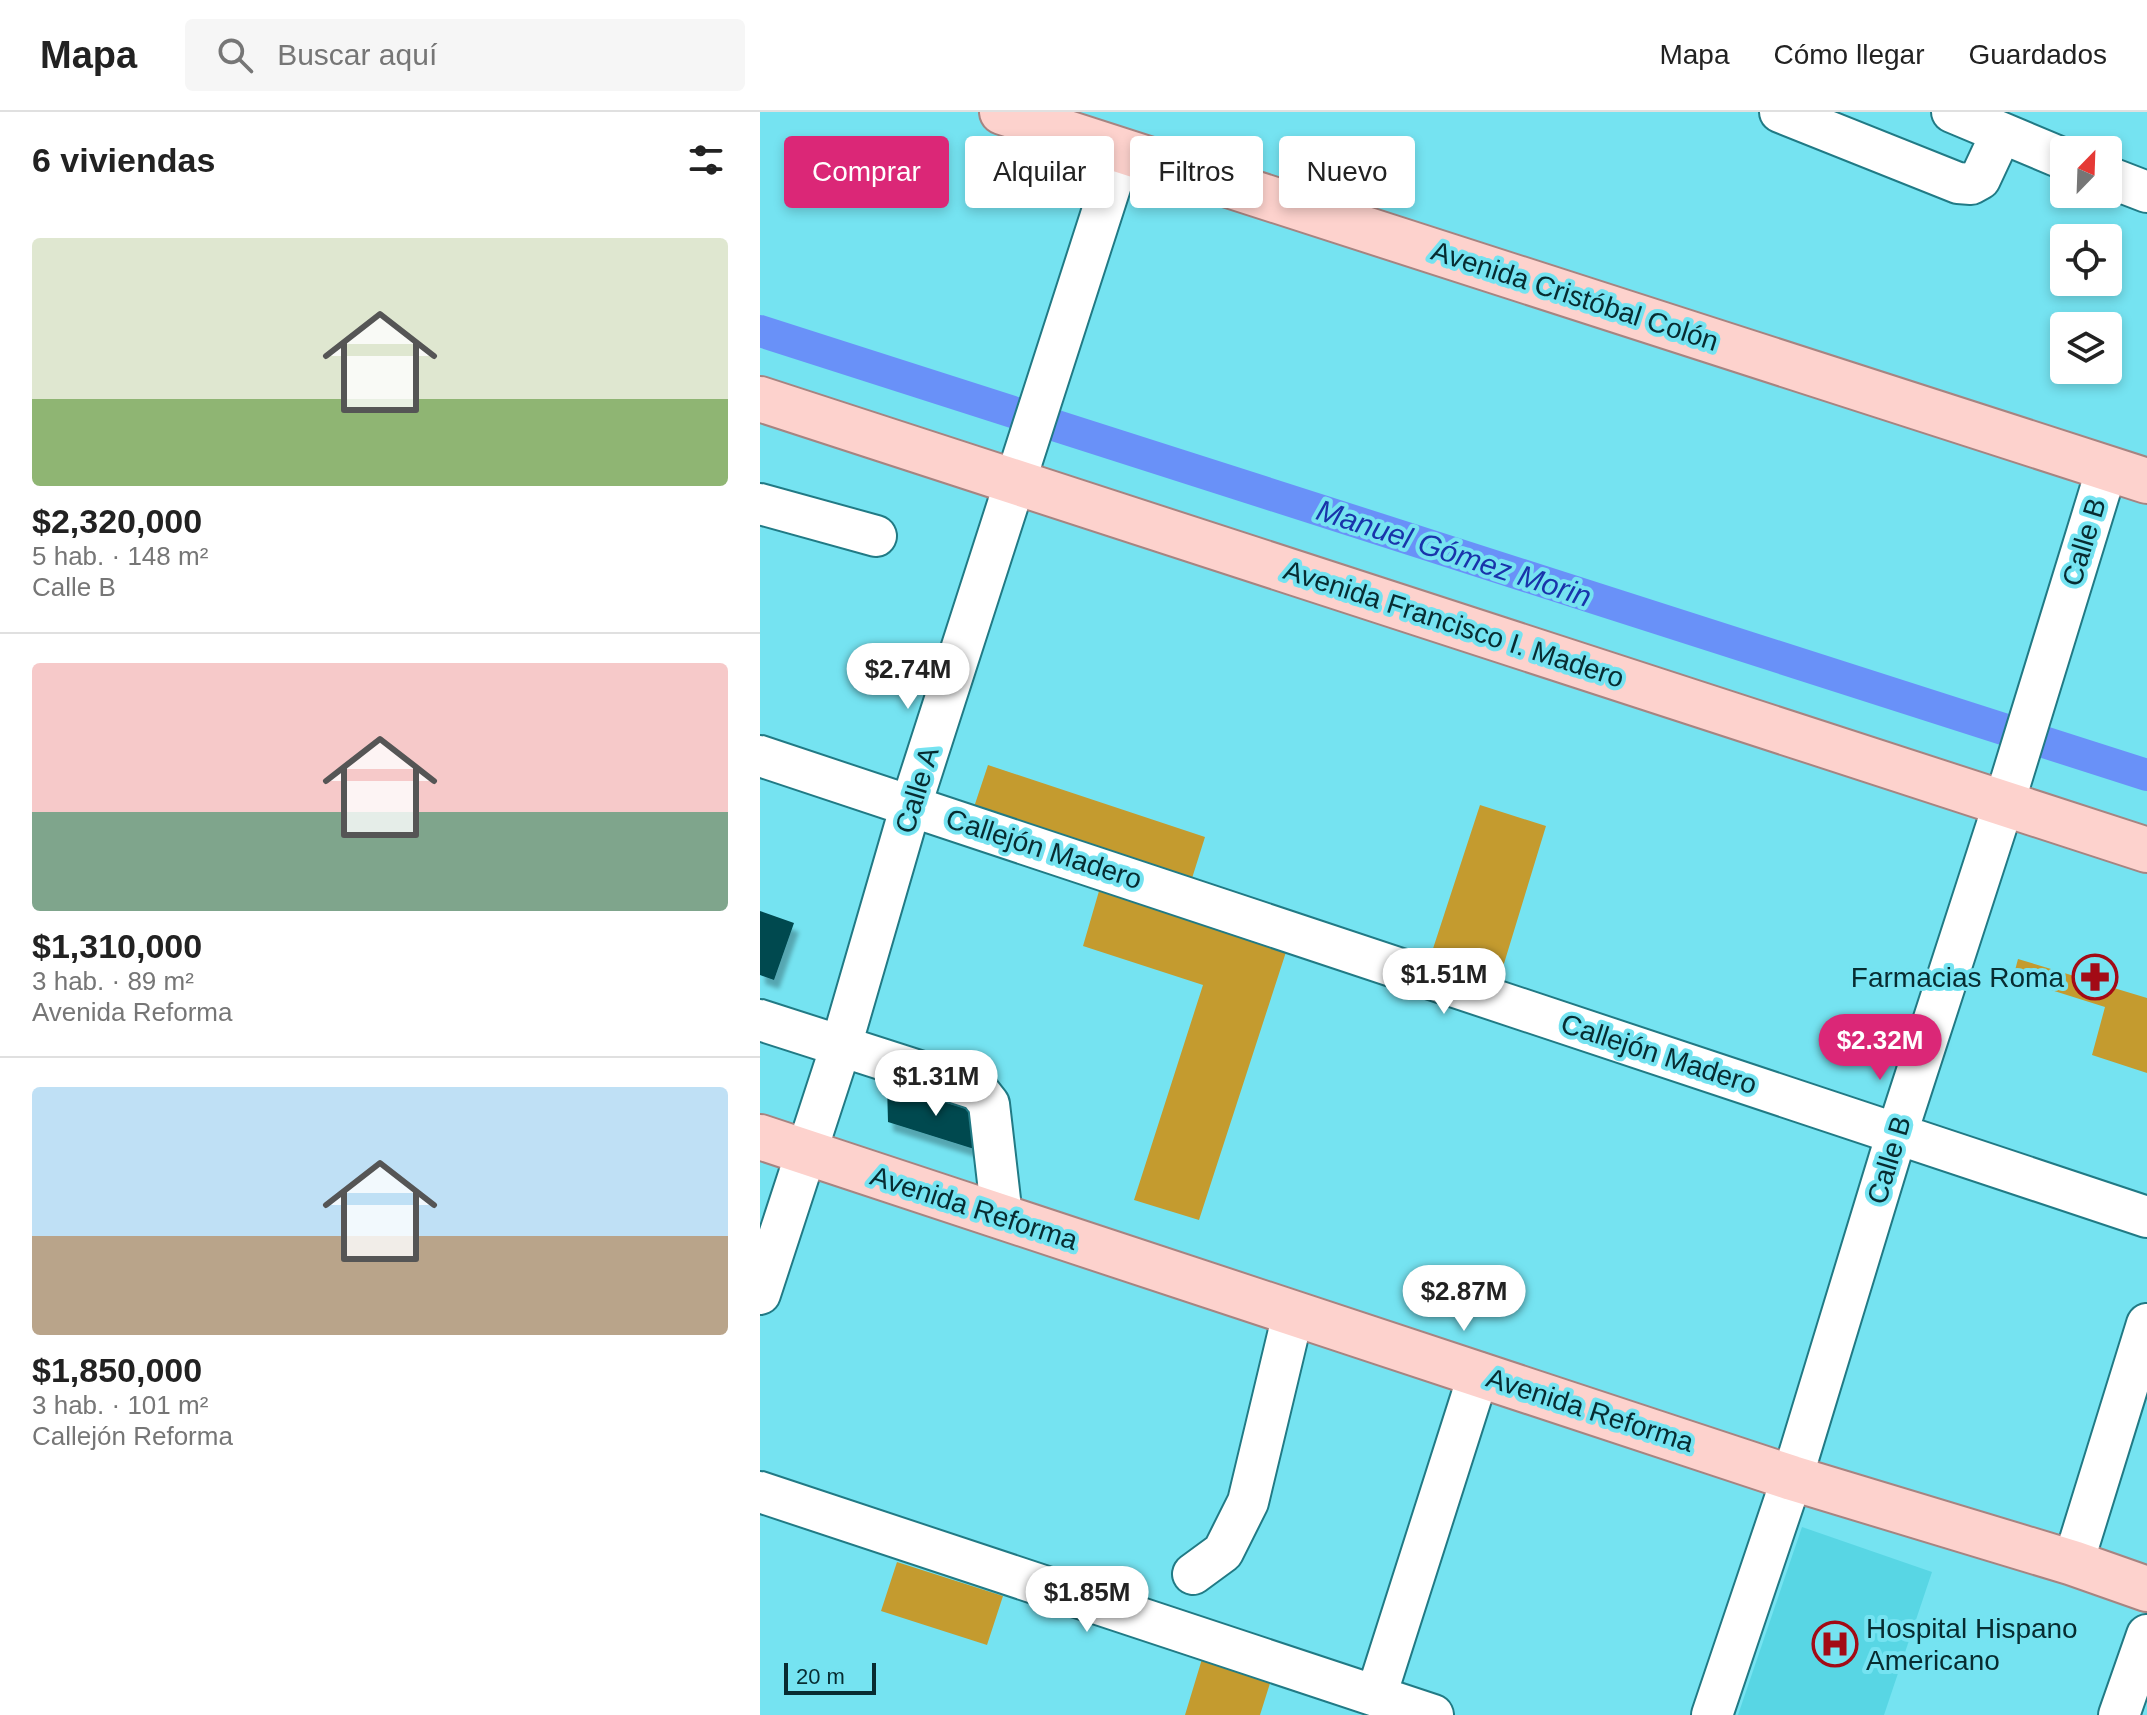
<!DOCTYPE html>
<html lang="es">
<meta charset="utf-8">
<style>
body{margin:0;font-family:Arial,sans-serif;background:#f6f6f6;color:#222;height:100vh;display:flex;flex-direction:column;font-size:30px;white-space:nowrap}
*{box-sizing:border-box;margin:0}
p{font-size:26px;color:#767676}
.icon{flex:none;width:44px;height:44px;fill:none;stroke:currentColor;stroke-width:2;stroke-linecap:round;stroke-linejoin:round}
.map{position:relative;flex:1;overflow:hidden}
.panel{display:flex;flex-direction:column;background:#fff;width:760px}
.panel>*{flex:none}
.hud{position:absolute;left:24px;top:24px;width:760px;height:72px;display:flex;gap:16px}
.needle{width:52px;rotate:23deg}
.buttons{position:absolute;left:1290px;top:24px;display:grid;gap:16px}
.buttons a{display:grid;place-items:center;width:72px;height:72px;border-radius:8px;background:#fff;box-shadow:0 4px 12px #0003;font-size:40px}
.scale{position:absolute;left:24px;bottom:20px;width:92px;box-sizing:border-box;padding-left:8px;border:4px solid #072c31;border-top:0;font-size:22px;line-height:28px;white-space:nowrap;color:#072c31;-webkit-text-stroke:6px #75e3f1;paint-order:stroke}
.price{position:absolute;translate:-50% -68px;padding:0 18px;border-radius:28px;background:#fff;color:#222;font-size:26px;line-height:52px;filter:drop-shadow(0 2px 4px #0008)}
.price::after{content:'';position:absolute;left:50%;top:48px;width:24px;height:18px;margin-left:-12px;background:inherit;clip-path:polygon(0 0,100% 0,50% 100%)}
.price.current{background:#db2777;color:#fff}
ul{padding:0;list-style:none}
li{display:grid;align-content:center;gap:16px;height:424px;padding:0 32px}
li+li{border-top:2px solid #e0e0e0}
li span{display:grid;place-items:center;height:248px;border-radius:8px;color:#555}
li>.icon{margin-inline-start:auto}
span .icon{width:144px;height:144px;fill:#fffc;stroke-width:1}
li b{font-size:34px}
h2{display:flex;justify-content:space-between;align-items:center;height:96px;padding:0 32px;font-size:34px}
.tag{padding:0 28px;border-radius:8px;background:#fff;box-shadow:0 4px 12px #0003;font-size:28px;line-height:72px}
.tag.current{background:#db2777;color:#fff}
header{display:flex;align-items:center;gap:48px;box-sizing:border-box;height:112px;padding:0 40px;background:#fff;border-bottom:2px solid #e0e0e0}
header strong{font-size:38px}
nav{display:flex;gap:44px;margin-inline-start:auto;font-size:28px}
.search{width:560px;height:72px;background:#f6f6f6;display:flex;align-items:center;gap:20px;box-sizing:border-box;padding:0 28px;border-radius:8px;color:#767676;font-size:30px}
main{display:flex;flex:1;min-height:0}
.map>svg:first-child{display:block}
</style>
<header>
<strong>Mapa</strong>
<div class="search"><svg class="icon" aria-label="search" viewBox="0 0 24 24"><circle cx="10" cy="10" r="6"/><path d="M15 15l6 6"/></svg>Buscar aquí</div>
<nav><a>Mapa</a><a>Cómo llegar</a><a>Guardados</a></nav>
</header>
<main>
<section class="panel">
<h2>6 viviendas<svg class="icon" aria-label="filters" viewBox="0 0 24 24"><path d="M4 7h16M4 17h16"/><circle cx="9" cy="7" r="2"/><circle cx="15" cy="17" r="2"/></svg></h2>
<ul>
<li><span style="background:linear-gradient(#dfe7d0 65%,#8fb573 0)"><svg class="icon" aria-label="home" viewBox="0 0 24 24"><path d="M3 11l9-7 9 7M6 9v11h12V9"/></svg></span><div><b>$2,320,000</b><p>5 hab. · 148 m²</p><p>Calle B</p></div></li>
<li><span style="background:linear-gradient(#f6c9c9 60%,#7fa58c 0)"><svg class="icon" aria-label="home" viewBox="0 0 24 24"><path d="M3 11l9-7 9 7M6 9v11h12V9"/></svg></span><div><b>$1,310,000</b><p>3 hab. · 89 m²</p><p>Avenida Reforma</p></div></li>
<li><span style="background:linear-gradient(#bfe0f5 60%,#b9a48a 0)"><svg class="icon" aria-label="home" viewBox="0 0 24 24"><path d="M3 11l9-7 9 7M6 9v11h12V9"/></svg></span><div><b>$1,850,000</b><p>3 hab. · 101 m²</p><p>Callejón Reforma</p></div></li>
</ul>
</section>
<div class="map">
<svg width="1387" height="1603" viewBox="0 0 1387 1603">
<defs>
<filter id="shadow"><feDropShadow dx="5" dy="9" stdDeviation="2" flood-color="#0004"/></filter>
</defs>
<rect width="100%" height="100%" fill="#75e3f1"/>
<path fill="#58d6e4" d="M1042,1415L1172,1460L1124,1603H978Z"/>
<path fill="#c49b2f" d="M228,653L445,725L428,779L210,707Z
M720,693L786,714L735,881L666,858Z
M339,779L526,840L439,1108L374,1088L443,873L323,834Z
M1258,847L1387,886V961L1332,943L1345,895L1253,866Z
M137,1450L243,1484L227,1533L121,1499Z
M442,1547L511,1568L500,1603H425Z"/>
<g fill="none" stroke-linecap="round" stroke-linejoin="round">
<path stroke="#6991f8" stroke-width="32" d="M0,219L1387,663"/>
</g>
<path fill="#00484f" filter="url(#shadow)" d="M0,799L34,811L14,868L0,863Z
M127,972L223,1002L227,1041L128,1010Z"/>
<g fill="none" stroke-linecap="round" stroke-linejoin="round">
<g stroke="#217a85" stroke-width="44">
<path id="minor" d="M1020,0L1198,71L1211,72L1220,67L1241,22
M1192,0L1304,47
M1348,65L1387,80
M0,392L116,424
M0,644L1387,1105
M0,908L218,978L229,992L242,1105
M0,1182L81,934L151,693L362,38
M0,1380L673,1603
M1313,1451L1387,1212
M433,1462L463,1440L488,1390L533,1202
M616,1584L719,1261
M952,1603L1032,1366L1137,1021L1244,691L1347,356
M1359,1603L1387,1523"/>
</g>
<g stroke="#a68481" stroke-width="48">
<path id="major" d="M242,0L1387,369
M0,287L1387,738
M0,1025L1032,1366L1313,1451L1387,1477"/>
</g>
<use href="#minor" stroke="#fff" stroke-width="40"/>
<use href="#major" stroke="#fdd2cd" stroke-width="44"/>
</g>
<defs>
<g id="pharmacy-ring" transform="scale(2.3)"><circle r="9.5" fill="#75e3f1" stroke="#a30a15" stroke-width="1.5"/><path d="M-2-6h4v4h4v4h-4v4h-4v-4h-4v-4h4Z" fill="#a30a15"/></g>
<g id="hospital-ring" transform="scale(2.3)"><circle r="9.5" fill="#75e3f1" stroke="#a30a15" stroke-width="1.5"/><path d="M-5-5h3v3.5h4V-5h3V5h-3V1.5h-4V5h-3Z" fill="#a30a15"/></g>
</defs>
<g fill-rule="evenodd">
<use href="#pharmacy-ring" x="1335" y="865"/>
<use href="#hospital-ring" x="1075" y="1532"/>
</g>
<g text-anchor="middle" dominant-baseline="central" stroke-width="8" stroke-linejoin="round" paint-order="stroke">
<g font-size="28" fill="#072c31" stroke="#75e3f1">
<text transform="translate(815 184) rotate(18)">Avenida Cristóbal Colón</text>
<text transform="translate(1324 430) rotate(-73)">Calle B</text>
<text transform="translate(694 512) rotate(18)">Avenida Francisco I. Madero</text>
<text transform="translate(157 678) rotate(-73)">Calle A</text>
<text transform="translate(284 737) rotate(18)">Callejón Madero</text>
<text transform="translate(899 942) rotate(18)">Callejón Madero</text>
<text transform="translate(1129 1048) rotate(-73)">Calle B</text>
<text transform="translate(214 1096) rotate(18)">Avenida Reforma</text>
<text transform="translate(830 1298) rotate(18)">Avenida Reforma</text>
</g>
<g font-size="28" fill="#072c31" stroke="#75e3f1" text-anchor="end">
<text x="1304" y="865">Farmacias Roma</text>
<text x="1106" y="1516" text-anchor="start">Hospital Hispano<tspan x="1106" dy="32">Americano</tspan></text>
</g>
<g font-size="30" font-style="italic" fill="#1934aa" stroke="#75e3f1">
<text transform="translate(694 441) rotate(18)">Manuel Gómez Morin</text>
</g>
</g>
</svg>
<div class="buttons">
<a><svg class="needle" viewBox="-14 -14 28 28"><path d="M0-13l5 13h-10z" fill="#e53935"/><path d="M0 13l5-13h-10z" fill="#767676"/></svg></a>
<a><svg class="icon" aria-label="locate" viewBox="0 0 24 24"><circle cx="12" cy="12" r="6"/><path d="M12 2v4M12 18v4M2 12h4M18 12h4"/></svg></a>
<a><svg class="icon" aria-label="layers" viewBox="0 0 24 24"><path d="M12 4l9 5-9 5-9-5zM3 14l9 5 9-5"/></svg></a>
</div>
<div class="scale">20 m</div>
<b class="price" style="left:148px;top:599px">$2.74M</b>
<b class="price" style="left:684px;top:904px">$1.51M</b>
<b class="price current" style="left:1120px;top:970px">$2.32M</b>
<b class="price" style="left:176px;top:1006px">$1.31M</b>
<b class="price" style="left:704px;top:1221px">$2.87M</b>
<b class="price" style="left:327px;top:1522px">$1.85M</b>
<div class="hud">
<a class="tag current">Comprar</a>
<a class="tag">Alquilar</a>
<a class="tag">Filtros</a>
<a class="tag">Nuevo</a>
</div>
</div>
</main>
